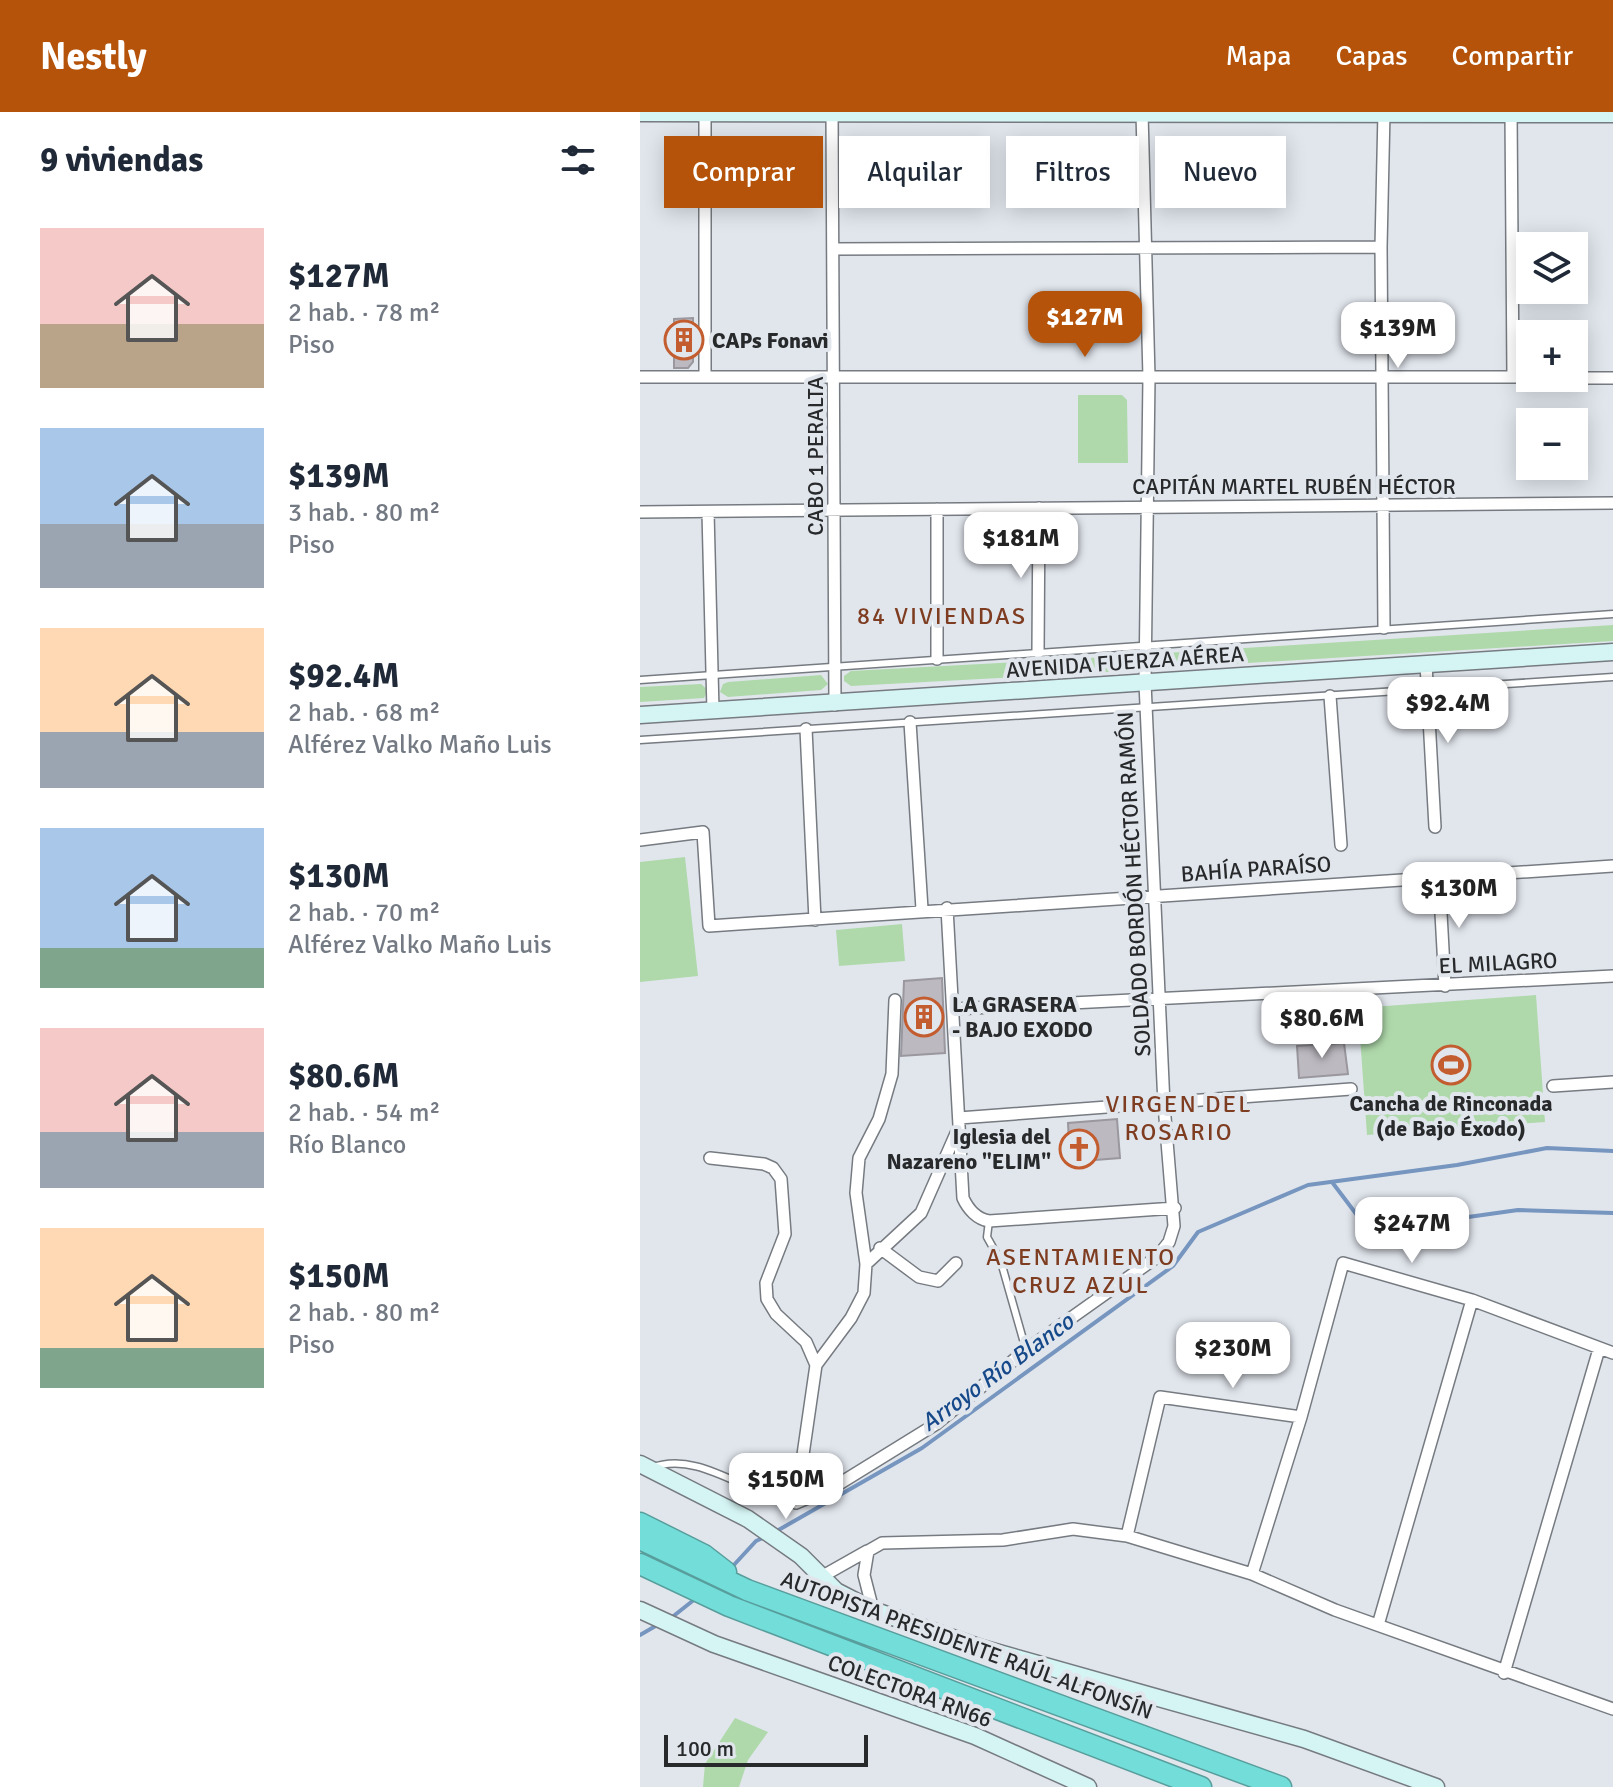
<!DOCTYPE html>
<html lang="es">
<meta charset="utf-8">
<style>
body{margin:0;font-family:Signika,sans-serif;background:#f2f2f3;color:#1f2937;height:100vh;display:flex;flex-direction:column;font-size:30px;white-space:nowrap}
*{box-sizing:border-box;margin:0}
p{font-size:26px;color:#747a83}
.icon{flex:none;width:44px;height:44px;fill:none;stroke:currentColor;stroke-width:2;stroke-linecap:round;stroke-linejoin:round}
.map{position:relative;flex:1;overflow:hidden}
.panel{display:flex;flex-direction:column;background:#fff;width:640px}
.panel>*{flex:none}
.top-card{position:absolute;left:24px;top:24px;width:760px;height:72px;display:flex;gap:16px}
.fabs{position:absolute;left:876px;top:120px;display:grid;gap:16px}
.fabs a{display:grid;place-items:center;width:72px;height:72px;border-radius:0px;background:#fff;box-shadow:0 4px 20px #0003;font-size:40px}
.scale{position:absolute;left:24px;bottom:20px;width:204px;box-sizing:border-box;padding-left:8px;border:4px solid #27292b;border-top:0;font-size:22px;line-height:28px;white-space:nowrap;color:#27292b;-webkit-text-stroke:6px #e1e6ed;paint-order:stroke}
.price{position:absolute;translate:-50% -68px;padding:0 18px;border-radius:16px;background:#fff;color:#222;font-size:26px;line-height:52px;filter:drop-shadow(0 2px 4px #0008)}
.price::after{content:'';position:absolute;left:50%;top:48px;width:24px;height:18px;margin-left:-12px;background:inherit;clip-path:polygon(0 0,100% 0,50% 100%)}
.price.current{background:#b45309;color:#fff}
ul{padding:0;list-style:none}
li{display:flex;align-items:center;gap:24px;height:200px;padding:0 40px}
li span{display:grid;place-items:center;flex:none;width:224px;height:160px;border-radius:0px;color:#555}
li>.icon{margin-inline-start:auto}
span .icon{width:96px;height:96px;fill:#fffc;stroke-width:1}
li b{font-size:34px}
h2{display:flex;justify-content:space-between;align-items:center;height:96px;padding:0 40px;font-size:34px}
.chip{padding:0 28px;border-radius:0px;background:#fff;box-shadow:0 4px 20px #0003;font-size:28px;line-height:72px}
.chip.current{background:#b45309;color:#fff}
header{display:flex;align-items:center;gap:48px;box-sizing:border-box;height:112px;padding:0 40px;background:#b45309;color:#fff}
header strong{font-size:38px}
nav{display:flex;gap:44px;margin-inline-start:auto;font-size:28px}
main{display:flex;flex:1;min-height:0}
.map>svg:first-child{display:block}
</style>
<header>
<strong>Nestly</strong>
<nav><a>Mapa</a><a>Capas</a><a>Compartir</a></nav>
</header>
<main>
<section class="panel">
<h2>9 viviendas<svg class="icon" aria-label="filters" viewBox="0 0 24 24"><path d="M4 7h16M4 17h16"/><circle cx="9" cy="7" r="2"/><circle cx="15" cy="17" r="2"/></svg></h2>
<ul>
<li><span style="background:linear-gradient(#f6c9c9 60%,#b9a48a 0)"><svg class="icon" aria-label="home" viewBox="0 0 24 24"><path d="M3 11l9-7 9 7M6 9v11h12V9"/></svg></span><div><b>$127M</b><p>2 hab. · 78 m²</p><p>Piso</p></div></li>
<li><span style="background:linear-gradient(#a9c7e8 60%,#9aa5b1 0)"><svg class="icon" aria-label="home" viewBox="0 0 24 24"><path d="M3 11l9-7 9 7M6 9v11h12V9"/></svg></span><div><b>$139M</b><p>3 hab. · 80 m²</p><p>Piso</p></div></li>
<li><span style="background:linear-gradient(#ffd9b3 65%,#9aa5b1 0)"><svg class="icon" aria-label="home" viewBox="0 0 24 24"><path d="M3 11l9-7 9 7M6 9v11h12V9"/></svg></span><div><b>$92.4M</b><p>2 hab. · 68 m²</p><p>Alférez Valko Maño Luis</p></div></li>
<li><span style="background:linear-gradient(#a9c7e8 75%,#7fa58c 0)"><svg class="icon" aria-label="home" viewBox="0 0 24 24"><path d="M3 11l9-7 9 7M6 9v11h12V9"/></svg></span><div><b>$130M</b><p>2 hab. · 70 m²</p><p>Alférez Valko Maño Luis</p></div></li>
<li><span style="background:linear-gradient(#f6c9c9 65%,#9aa5b1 0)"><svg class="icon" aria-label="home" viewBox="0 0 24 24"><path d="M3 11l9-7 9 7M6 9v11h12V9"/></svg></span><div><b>$80.6M</b><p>2 hab. · 54 m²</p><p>Río Blanco</p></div></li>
<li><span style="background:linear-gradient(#ffd9b3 75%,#7fa58c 0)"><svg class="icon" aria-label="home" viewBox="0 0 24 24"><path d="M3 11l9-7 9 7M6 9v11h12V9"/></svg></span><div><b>$150M</b><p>2 hab. · 80 m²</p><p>Piso</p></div></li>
</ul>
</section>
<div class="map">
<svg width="973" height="1675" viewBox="0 0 973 1675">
<rect width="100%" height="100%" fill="#e1e6ed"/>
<path fill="#afd9ab" d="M438,283H482L487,288L488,351H438Z
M973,513V529L526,556L518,551L521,543L526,541Z
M486,544L492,547L493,553L486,559L211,574L204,569V564L211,559Z
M181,563L188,572L181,578L88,585L80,580L83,572L88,570Z
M61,572L68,578L64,586L0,590V575Z
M45,745L58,864L0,870V750Z
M262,812L265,849L199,854L196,818Z
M896,883L905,1010L727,1023L718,896Z
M95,1606L128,1620L108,1648L99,1675H63L65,1652Z"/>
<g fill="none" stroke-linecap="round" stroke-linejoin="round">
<path stroke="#7695bf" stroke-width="4" d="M692,1070L729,1119L878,1098L973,1101
M135,1420L282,1336L533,1154L558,1120L668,1073L817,1053L907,1036L973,1039
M92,1455L116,1429L127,1424
M31,1506L55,1487
M0,1523L19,1512"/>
</g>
<path fill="#bcb9c0" stroke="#9a979e" stroke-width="2" d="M53,206V250L48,256H34V207Z
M302,866L305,941L261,944L264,869Z
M704,931L708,962L659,966L657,934Z
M477,1007L480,1046L430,1050L428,1011Z"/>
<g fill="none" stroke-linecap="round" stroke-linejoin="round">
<g stroke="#767b81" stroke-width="9">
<path id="lane" d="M0,568L973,502
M0,628L973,565
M349,1109L347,1125L361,1150L386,1238
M11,1356C59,1337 108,1384 155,1391"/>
</g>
<g stroke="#767b81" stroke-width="14">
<path id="street" d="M192,0L195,593
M871,0L873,264
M193,137L741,135
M0,265H890
M65,265V0
M934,266H973
M297,397V547
M0,400L973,391
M68,400L73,599
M744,516L741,135L744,0
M398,540L399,396
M786,552L795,715
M690,584L701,733
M270,610L282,797
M166,617L175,808
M0,728L63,720L69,814L973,754
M799,765L805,874
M307,796L323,1086C328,1097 337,1107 349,1109L535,1096
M313,897L973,864
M913,974L973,970
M319,1006L711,977
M70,1046L124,1052L133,1056L141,1067L145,1122L126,1171L127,1187L136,1202L166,1230L176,1253
M240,1136L279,1165L298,1169L316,1151
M226,1152L281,1101L318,1017
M156,1391L194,1375L296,1312L386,1238L517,1145L529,1130L534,1114L524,993L505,571L509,265L502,1
M156,1391L176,1253L211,1206L224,1181L226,1152L216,1081L219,1046L239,1007L252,962L255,888
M487,1424L520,1285L661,1305
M612,1462L661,1305L703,1151L832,1188L973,1241
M181,1465L227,1439
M233,1498L224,1463L228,1439L242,1431L363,1428L433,1417L487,1424L612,1462L695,1498L973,1597
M738,1513L832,1188
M864,1561L959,1237"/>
</g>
<g stroke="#767b81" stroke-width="19">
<path id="secondary" d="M0,1L973,2
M0,603L973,540
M0,1352L108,1407L161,1444L196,1479L233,1498L341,1536L664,1627L796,1675
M0,1498L74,1532L335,1624L448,1675"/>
</g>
<g stroke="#589e9c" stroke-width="23">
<path id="highway" d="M0,1411L64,1443L86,1460
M0,1427L107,1478L641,1675
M0,1452L89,1494L561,1675"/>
</g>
<use href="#lane" stroke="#fff" stroke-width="6"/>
<use href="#street" stroke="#fff" stroke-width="11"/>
<use href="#secondary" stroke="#d5f5f4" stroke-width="16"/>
<use href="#highway" stroke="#72ddd9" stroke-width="20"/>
</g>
<defs>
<g id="building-ring" transform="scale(2)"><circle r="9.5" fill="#e1e6ed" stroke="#c35d2f" stroke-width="1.5"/><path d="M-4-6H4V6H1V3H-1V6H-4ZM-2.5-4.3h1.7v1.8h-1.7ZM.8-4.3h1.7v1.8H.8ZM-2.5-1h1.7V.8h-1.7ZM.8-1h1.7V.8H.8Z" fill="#c35d2f"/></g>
<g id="stadium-ring" transform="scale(2)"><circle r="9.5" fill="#e1e6ed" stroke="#c35d2f" stroke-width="1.5"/><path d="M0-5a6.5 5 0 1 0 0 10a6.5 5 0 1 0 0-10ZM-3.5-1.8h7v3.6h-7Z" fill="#c35d2f"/></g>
<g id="church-ring" transform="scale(2)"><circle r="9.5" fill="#e1e6ed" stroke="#c35d2f" stroke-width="1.5"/><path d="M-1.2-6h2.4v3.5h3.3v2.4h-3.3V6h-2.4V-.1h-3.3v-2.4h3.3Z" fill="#c35d2f"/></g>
</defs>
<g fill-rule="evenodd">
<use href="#building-ring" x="44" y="228"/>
<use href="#building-ring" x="284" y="905"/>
<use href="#stadium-ring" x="811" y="953"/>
<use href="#church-ring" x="439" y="1037"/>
</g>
<g text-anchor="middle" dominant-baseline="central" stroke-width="8" stroke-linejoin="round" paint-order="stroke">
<g font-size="22" font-weight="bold" fill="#27292b" stroke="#e1e6ed" text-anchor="start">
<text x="72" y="228">CAPs Fonavi</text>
<text x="312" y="892">LA GRASERA<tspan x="312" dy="25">- BAJO EXODO</tspan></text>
<text x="811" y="991" text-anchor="middle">Cancha de Rinconada<tspan x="811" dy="25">(de Bajo Éxodo)</tspan></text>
<text x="411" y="1024" text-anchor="end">Iglesia del<tspan x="411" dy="25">Nazareno "ELIM"</tspan></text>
</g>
<g font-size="22" fill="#27292b" stroke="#e1e6ed">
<text transform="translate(175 344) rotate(-90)">CABO 1 PERALTA</text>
<text x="654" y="374">CAPITÁN MARTEL RUBÉN HÉCTOR</text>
<text transform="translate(485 550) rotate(-4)">AVENIDA FUERZA AÉREA</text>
<text transform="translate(616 757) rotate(-4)">BAHÍA PARAÍSO</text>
<text transform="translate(494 772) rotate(-93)">SOLDADO BORDÓN HÉCTOR RAMÓN</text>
<text transform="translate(858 851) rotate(-3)">EL MILAGRO</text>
<text transform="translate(327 1533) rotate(20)">AUTOPISTA PRESIDENTE RAÚL ALFONSÍN</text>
<text transform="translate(270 1579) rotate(20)">COLECTORA RN66</text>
</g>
<g font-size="24" letter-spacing="2" fill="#7e3c20" stroke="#e1e6ed">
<text x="302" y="504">84 VIVIENDAS</text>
<text x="539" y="992">VIRGEN DEL<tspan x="539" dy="28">ROSARIO</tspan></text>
<text x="441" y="1145">ASENTAMIENTO<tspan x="441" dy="28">CRUZ AZUL</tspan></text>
</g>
<g font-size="24" font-style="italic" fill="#16498a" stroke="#e1e6ed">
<text transform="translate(357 1260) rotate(-36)">Arroyo Río Blanco</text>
</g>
</g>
</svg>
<div class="fabs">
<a><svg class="icon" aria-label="layers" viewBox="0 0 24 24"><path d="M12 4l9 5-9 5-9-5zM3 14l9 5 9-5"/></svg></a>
<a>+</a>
<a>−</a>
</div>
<div class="scale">100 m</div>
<b class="price current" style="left:445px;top:247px">$127M</b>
<b class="price" style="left:758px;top:258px">$139M</b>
<b class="price" style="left:381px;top:468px">$181M</b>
<b class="price" style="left:808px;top:633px">$92.4M</b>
<b class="price" style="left:819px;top:818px">$130M</b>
<b class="price" style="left:682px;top:948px">$80.6M</b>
<b class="price" style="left:772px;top:1153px">$247M</b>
<b class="price" style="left:593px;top:1278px">$230M</b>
<b class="price" style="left:146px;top:1409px">$150M</b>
<div class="top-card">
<a class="chip current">Comprar</a>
<a class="chip">Alquilar</a>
<a class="chip">Filtros</a>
<a class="chip">Nuevo</a>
</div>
</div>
</main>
